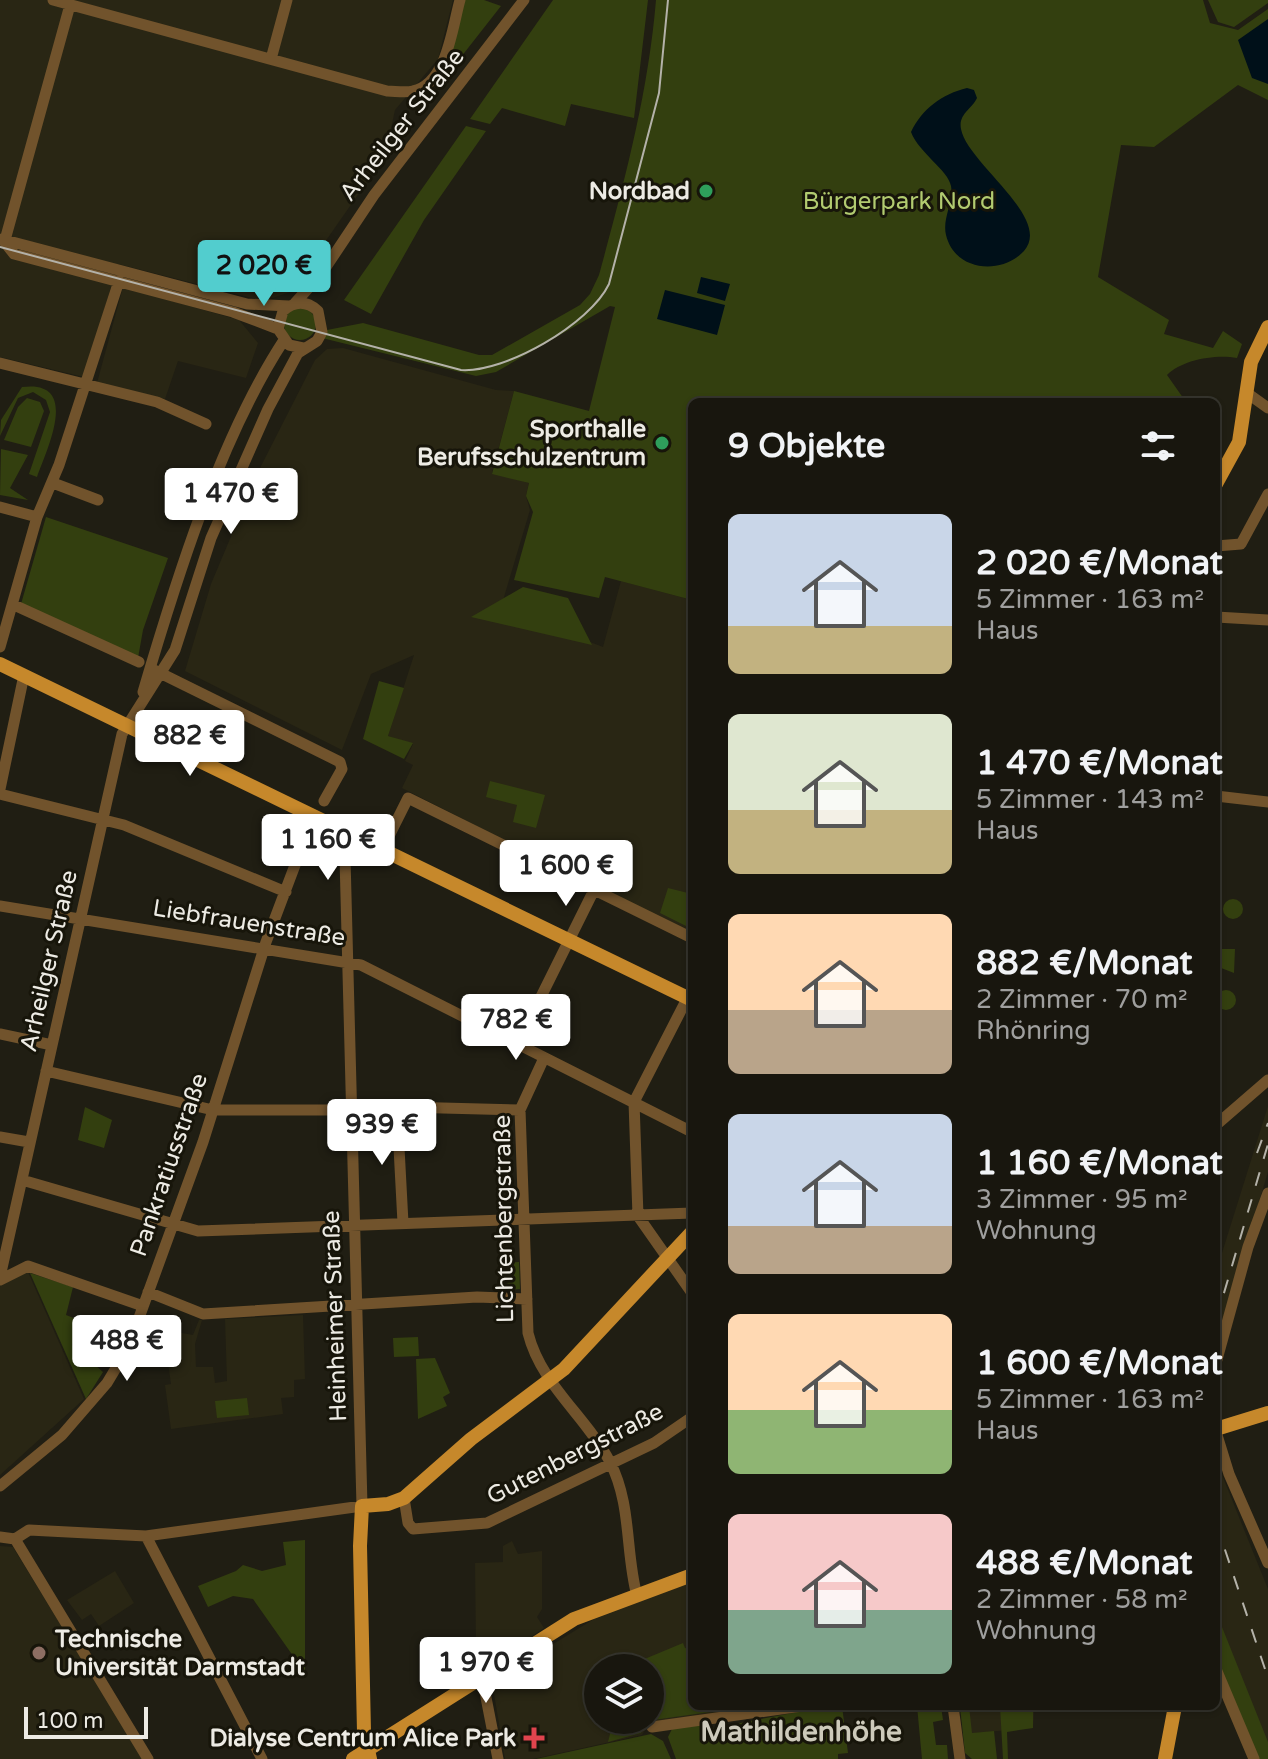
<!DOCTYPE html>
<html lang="de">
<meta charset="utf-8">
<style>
body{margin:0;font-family:"Varela Round",sans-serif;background:#25231c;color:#f1f3f6;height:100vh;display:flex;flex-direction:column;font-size:30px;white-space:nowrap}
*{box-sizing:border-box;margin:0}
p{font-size:26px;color:#9f9f9e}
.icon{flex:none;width:44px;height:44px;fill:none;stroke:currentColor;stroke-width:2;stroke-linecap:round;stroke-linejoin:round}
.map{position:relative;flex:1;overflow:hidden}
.panel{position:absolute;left:688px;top:398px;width:532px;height:1312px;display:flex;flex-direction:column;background:#18160e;border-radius:12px;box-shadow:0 2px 6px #0004,0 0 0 2px #36352e}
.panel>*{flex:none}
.buttons{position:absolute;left:584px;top:1654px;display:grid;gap:16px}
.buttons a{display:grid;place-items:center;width:80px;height:80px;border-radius:50%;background:#18160e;box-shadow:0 2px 6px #0004,0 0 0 2px #36352e;font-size:40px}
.scale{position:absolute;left:24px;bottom:20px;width:124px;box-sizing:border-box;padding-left:8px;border:4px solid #edebe4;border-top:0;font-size:22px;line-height:28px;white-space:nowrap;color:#edebe4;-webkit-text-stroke:6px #17150a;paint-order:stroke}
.price{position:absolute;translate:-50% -68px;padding:0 18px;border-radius:8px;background:#fff;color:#222;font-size:26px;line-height:52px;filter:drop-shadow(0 2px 4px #0008)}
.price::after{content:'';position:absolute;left:50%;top:48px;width:24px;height:18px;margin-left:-12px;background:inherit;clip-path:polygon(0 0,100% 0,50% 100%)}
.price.active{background:#52cdce;color:#111}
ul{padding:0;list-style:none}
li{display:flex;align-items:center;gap:24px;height:200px;padding:0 40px}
li span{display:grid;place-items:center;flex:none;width:224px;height:160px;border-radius:12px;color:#555}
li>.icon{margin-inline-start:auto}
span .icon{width:96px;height:96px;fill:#fffc;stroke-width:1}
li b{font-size:34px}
h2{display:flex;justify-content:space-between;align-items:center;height:96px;padding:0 40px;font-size:34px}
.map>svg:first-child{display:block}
</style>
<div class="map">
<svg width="1268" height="1759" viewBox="0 0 1268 1759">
<rect width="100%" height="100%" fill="#201e13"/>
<path fill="#292614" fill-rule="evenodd" d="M0,0H453L438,59L395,110L385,156L290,292L264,301L118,264L84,377L0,357Z
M123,287L239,320L258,343L246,378L178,361L165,399L97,383Z
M343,348L496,390L514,391L492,473L529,483L526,496L530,510L501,607L603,647L621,581L692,600V935L402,788L413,765L405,761L413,744L388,736L414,655L371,674L342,750L185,671L211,584L259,470L315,360L327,349Z
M1268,1106V1172L1216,1345V1272Z
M28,1272L84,1399L0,1475V1284Z
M303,1315L305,1379L294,1380V1397L281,1398L283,1414L171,1429L165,1385L171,1384L167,1356L171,1331L193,1335L199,1320H202L195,1344L196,1367H213L215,1383L227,1381L225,1319Z
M1216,1460L1268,1589V1748L1216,1620Z
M512,1541L518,1554L542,1551V1609L537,1617L544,1628L502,1657L492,1641L476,1650L475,1563L503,1562V1546Z
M0,1546L13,1547L143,1759H0Z
M115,1571L134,1603L99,1626L91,1614L82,1620L67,1600Z
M692,1582V1706H773L648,1725L642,1735L533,1759H505L493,1688L498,1678L594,1619ZM598,1668H650V1720H598Z
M959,1706H1052L1034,1711L1033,1728L964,1734Z"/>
<path fill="#333f0f" d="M465,0H484L501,6L443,80Z
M553,0H648L634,118L571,104L565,126L502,108L490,124L470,119Z
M656,0H1203L1210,23L1238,30L1268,9V100L1238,85L1154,147L1121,145L1098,277L1169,320L1164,334L1213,348L1223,331L1242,344L1237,358C1215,354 1182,360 1167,375L1186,402H692V600L605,577L599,598L514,580L533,512L526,496L529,483L492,474L514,391L589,411L615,307L610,306L496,372L476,376L322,338L327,330L363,323L479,355H492L580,305L590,294L599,275C624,183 648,95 656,0Z
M1208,0H1268V3L1234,27L1218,22Z
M466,126L486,131L424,220L371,314L344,300Z
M284 324a16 16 0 1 1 32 0a16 16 0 1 1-32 0Z
M22,387C82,379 46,451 37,477L29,474L50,412L46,400L33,392L18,398L0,436L1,420Z
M27,398L40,402L44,411L31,447L4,440L18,407Z
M1,449L28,455L10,488L28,500L0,495Z
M46,517L168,558L143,630L138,658L21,604Z
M523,587L568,598L592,645L471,617Z
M379,681L404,688L388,736L413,743L404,759L363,739Z
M490,781L545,795L536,828L513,822L517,805L486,797Z
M668,888L692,894V929L660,913Z
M1223 909a10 10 0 1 1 20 0a10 10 0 1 1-20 0Z
M1216,949H1235L1234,973L1216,966Z
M1216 1000a10 10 0 1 1 20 0a10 10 0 1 1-20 0Z
M85,1107L112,1120L104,1148L78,1140Z
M519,1262L520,1289L508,1290L506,1263Z
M30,1273L73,1287L66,1315L84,1322L72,1345L103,1372L86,1399Z
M418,1337L419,1356L394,1357L393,1338Z
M435,1358L450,1393L443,1397L447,1406L418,1419L416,1359Z
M247,1398L249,1415L217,1418L215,1401Z
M305,1540V1670H303L253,1599L233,1596L208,1607L198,1586L236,1571L243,1565L262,1571L286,1565L283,1542Z
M1216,1612L1268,1742V1759H1254L1216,1669Z
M683,1643L685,1648L692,1649V1706H708L710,1712L646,1721L650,1720V1668H623Z
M829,1706H842L848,1753L838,1754V1759H676L668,1737L672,1729L708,1722L709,1729Z
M917,1706H941L943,1720L933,1722L936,1745H947L948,1759H922Z
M960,1706H969L972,1733L994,1731L997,1759H972L965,1753Z
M1000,1706H1033V1728L1007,1732L1008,1759H1003Z
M627,1720H642L645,1724L641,1733L608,1742L612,1726Z
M651,1734L663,1741L671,1759H536Z"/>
<path fill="#001019" d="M1268,19V84L1252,78L1238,40Z
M967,88L974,90L977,98C972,109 958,114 961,129C967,163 1053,218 1024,251C1002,275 955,272 946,235C942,218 954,202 951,186C948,170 919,153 911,132C922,109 942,94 967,88Z
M701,277L730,284L725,301L697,293Z
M665,290L725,305L717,335L657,319Z"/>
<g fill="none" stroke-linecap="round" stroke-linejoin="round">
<path stroke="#001019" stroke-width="2" d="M1216,1106L1218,1109"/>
<path stroke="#71532c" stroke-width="11" d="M53,0L387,91C395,91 405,93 413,91C447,84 452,28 460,0
M70,5L5,240L247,304L289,306
M271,59L287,0
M2,239L14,254L233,312L278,329
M295,303L322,273L374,195L524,0
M0,363L157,402L206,424
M1247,393L1268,408
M53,483L98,500
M0,507L37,517
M1216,546L1241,544L1268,494
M14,605L139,662
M1216,617L1268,620
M0,647L37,517L59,465L119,281
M154,670L340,762L342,769L324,801
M143,692C176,580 220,438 284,340
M0,789L24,675
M0,794L124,825L286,892
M1216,796L1268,802
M382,850L408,798L692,938
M0,906L361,965L692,1132
M692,989L634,1102L638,1216L692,1293
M0,1034L52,1045
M518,1043L595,888
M544,1058L520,1110L528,1333C541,1385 586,1416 610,1462C632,1505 625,1551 637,1596
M46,1071L213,1110H397L404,1107L520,1110
M397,1110L403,1223
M1216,1125L1268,1080
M0,1137L29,1142
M22,1180L198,1231L692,1213
M0,1277L122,734L175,650L211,538L268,409L298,353L317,341L322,332L318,311C306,300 294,301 283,311L278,329L289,345L303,348
M0,1280L28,1266L143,1306
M148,1292L203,1314L477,1297L527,1299
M1216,1363L1248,1247L1268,1193
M1216,1432L1229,1474L1268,1563
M0,1486L62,1435L107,1383L128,1348L203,1142L266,942L306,836C321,821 339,835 345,852
M404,1498L408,1523L413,1529L487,1523L654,1443L692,1417
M146,1536L262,1759
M0,1537L15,1539
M15,1539L29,1530L146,1536L362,1506L345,858L348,834
M15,1539L148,1759
M1216,1669L1254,1759
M482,1677L498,1759
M953,1706L960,1759
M652,1727L802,1706"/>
<path stroke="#c6882b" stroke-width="14" d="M1216,484L1239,442L1251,362L1268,327
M0,664L692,1000
M1216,1429L1268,1413
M353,1759L574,1619L692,1575
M370,1759L364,1732L360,1546L362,1506L388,1504L404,1498L471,1439L564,1369L692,1232
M1165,1759L1175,1706"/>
<path stroke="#b4b2a9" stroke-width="2" d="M0,247L461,370C505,373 590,324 609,284L659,93L668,0"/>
<path stroke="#b4b2a9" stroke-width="2" stroke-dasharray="14 14" stroke-linecap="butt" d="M1257,1153L1268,1123
M1216,1320L1268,1144
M1216,1523L1268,1678"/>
</g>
<g fill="#2e9e5b" stroke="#17150a" stroke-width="3">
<circle cx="706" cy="191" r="8"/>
<circle cx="662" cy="443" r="8"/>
</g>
<circle fill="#8d6e63" stroke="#17150a" stroke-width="3" cx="39" cy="1653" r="8"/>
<path fill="#e0444e" stroke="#17150a" stroke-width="3" d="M530 1726h8v8h8v8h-8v8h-8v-8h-8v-8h8z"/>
<g text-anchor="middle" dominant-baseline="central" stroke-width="6" stroke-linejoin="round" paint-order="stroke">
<g font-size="24" fill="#edebe4" stroke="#17150a">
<text transform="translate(402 125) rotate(-52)">Arheilger Straße</text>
<text transform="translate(249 923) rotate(9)">Liebfrauenstraße</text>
<text transform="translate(49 961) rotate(-77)">Arheilger Straße</text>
<text transform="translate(169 1165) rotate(-71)">Pankratiusstraße</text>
<text transform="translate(504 1219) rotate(-91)">Lichtenbergstraße</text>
<text transform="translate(335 1316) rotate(-92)">Heinheimer Straße</text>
<text transform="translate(575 1454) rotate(-27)">Gutenbergstraße</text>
</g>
<g font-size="24" font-weight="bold" fill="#edebe4" stroke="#17150a" text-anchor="end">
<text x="690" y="191">Nordbad</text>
<text x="646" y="429">Sporthalle<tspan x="646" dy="28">Berufsschulzentrum</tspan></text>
<text x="55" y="1639" text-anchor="start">Technische<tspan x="55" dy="28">Universität Darmstadt</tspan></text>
<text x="516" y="1738">Dialyse Centrum Alice Park</text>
</g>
<g font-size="24" fill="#b2cb70" stroke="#17150a">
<text x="899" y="201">Bürgerpark Nord</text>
</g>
<g font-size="28" font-weight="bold" fill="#cdcabb" stroke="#17150a">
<text x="801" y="1732">Mathildenhöhe</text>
</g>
</g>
</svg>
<div class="buttons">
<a><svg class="icon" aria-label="layers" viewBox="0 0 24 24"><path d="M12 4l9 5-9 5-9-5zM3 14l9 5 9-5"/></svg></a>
</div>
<div class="scale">100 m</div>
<b class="price active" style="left:264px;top:308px">2 020 €</b>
<b class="price" style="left:231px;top:536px">1 470 €</b>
<b class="price" style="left:190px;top:778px">882 €</b>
<b class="price" style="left:328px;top:882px">1 160 €</b>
<b class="price" style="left:566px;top:908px">1 600 €</b>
<b class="price" style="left:516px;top:1062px">782 €</b>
<b class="price" style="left:382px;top:1167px">939 €</b>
<b class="price" style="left:127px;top:1383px">488 €</b>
<b class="price" style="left:486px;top:1705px">1 970 €</b>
<section class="panel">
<h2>9 Objekte<svg class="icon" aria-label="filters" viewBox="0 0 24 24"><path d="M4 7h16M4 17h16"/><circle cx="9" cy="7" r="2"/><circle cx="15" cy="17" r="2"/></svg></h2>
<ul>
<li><span style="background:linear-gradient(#c9d6e8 70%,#c2b280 0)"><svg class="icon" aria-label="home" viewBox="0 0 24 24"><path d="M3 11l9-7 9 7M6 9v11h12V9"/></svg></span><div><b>2 020 €/Monat</b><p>5 Zimmer · 163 m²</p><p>Haus</p></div></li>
<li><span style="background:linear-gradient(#dfe7d0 60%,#c2b280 0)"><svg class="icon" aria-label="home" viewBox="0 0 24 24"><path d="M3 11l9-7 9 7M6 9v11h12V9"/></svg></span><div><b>1 470 €/Monat</b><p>5 Zimmer · 143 m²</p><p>Haus</p></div></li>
<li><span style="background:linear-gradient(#ffd9b3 60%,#b9a48a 0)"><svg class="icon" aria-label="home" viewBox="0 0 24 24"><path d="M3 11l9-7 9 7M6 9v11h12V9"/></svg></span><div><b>882 €/Monat</b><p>2 Zimmer · 70 m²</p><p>Rhönring</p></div></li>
<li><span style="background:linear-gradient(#c9d6e8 70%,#b9a48a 0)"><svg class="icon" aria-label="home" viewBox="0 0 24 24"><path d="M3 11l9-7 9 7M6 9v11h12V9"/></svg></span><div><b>1 160 €/Monat</b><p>3 Zimmer · 95 m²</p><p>Wohnung</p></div></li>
<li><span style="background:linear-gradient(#ffd9b3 60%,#8fb573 0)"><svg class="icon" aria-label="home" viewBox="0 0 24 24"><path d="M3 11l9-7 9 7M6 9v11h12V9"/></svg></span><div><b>1 600 €/Monat</b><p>5 Zimmer · 163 m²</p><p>Haus</p></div></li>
<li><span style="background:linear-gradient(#f6c9c9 60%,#7fa58c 0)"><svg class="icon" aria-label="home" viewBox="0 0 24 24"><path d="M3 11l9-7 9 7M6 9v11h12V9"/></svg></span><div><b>488 €/Monat</b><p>2 Zimmer · 58 m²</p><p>Wohnung</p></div></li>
</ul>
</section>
</div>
